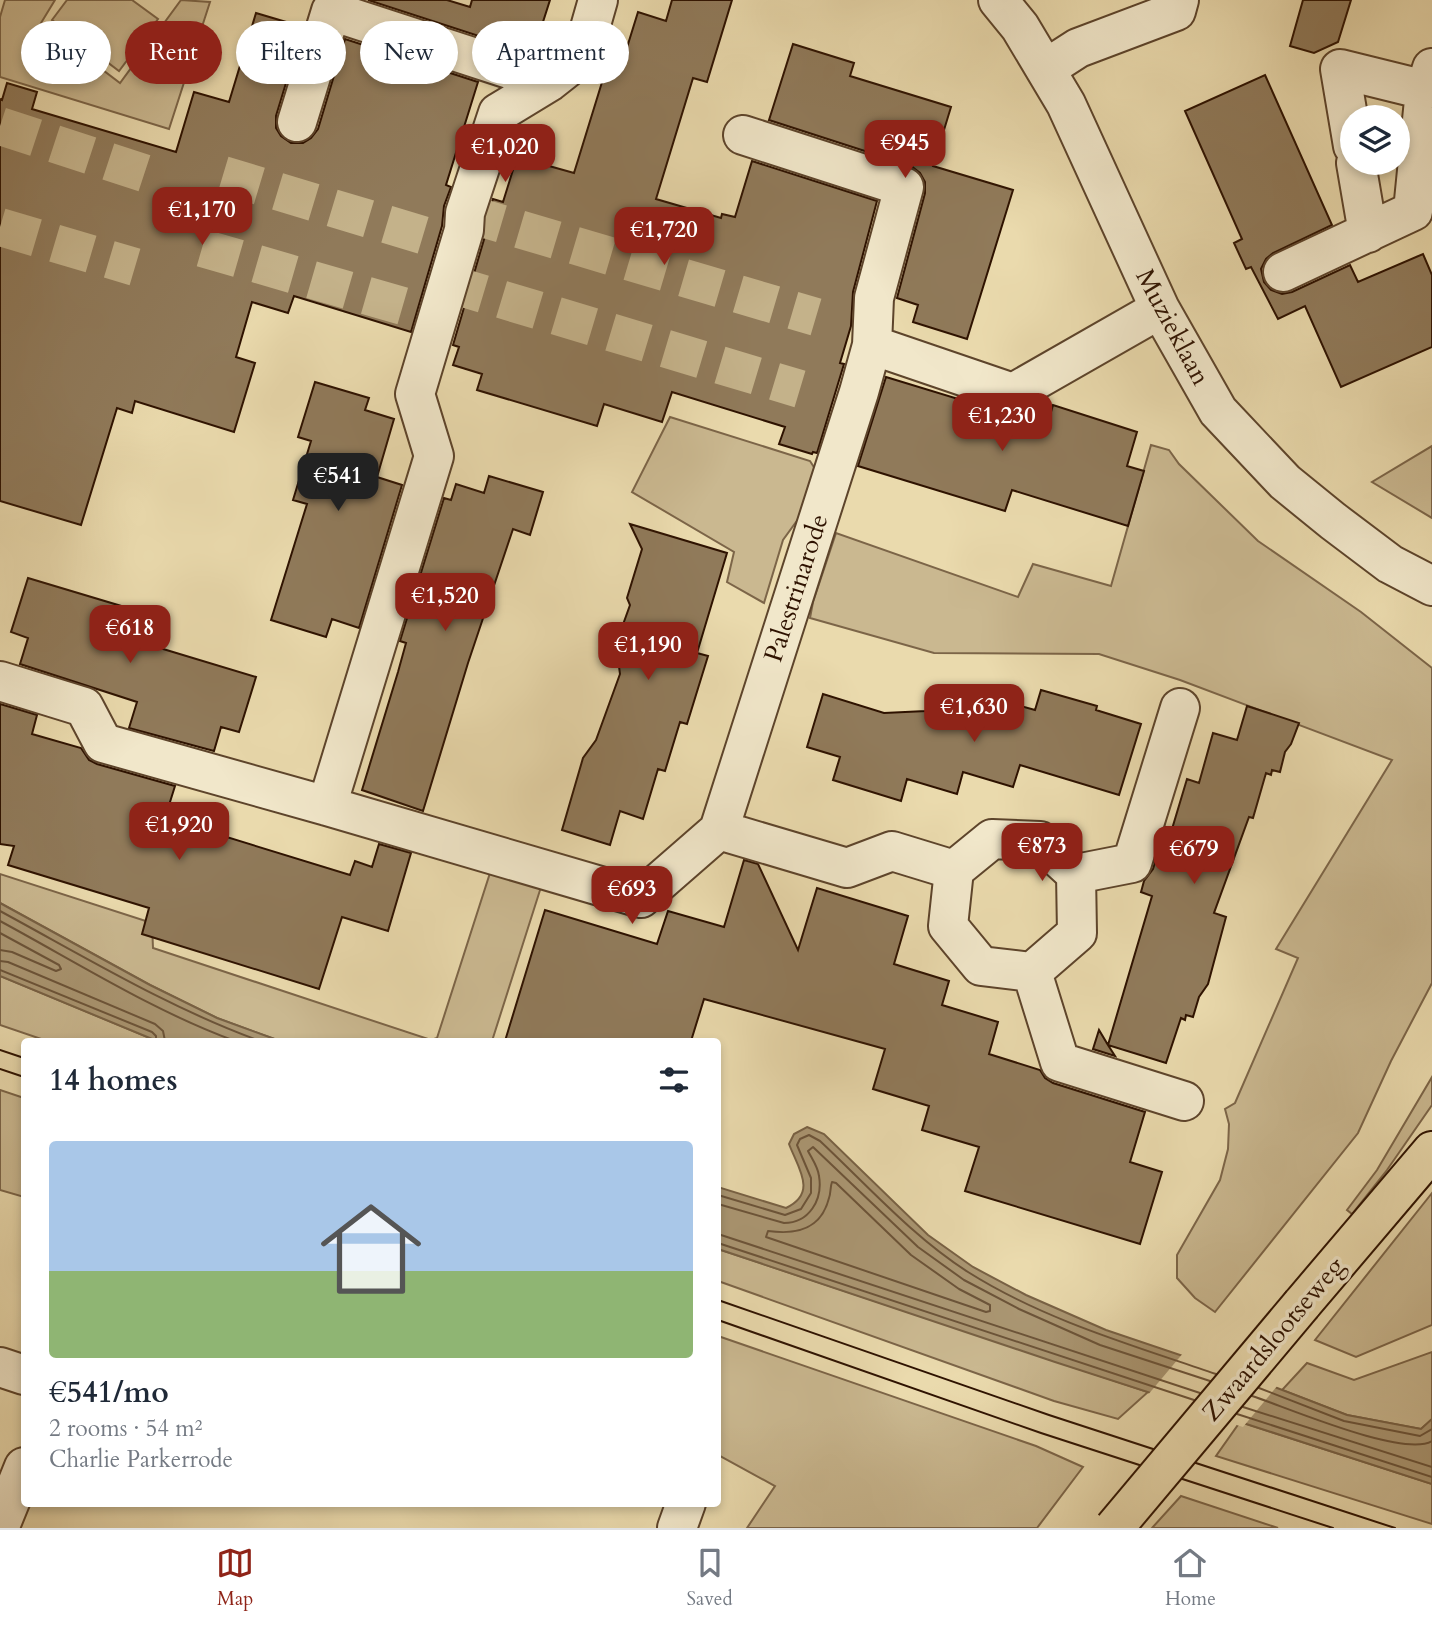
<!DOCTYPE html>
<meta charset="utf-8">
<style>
body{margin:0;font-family:Cardo,serif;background:#f6f6f7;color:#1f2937;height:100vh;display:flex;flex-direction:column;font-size:26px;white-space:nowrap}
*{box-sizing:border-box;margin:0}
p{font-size:23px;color:#747a83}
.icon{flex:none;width:38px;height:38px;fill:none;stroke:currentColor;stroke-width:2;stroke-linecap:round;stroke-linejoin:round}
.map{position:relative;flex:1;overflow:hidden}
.sheet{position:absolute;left:21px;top:1038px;width:700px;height:469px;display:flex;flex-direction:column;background:#fff;border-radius:7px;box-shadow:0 4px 10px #0003}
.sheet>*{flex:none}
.banner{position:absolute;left:21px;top:21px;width:700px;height:63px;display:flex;gap:14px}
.buttons{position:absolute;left:1340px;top:105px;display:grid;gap:14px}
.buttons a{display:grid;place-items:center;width:70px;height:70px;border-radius:50%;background:#fff;box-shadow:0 4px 10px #0003;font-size:35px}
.price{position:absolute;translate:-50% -60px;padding:0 16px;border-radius:14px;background:#8f2418;color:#fff;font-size:23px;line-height:46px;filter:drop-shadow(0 2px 4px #0008)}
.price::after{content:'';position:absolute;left:50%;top:42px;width:21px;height:16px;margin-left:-10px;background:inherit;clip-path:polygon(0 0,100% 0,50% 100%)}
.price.selected{background:#222;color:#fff}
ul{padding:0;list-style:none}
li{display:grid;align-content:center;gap:14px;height:371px;padding:0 28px}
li+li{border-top:2px solid #e0e1e3}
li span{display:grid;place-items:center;height:217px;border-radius:7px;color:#555}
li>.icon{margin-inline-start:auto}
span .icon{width:126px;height:126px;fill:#fffc;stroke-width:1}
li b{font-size:30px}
h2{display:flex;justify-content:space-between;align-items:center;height:84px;padding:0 28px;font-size:30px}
.tag{padding:0 24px;border-radius:32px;background:#fff;box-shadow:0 4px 10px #0003;font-size:24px;line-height:63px}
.tag.selected{background:#8f2418;color:#fff}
.tabs{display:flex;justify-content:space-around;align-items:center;height:98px;border-top:2px solid #e0e1e3;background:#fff;font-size:19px;color:#747a83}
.tabs a{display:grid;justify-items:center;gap:4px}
.tabs .selected{color:#8f2418}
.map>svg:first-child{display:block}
</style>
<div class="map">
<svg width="1432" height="1528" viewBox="0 0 1432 1528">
<rect width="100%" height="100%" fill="#eadaad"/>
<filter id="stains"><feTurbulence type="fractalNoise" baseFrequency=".00286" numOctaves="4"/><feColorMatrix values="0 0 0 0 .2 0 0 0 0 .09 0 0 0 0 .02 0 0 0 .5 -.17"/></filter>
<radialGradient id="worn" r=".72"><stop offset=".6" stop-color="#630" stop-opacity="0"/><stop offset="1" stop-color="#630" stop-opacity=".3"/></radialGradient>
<path fill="#cab890" stroke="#7c6548" stroke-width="2" d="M5,0H55L41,23L120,83L181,0L210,2L169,129L0,77V17Z
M67,0H132L158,19L119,71L52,20Z
M670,417L810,461L817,472L804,511L783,540L764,603L727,582L734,552L632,492Z
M1151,445L1169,450L1179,464L1258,541L1361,612L1432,668V983L1391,1061L1358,1133L1215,1312L1195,1298L1177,1278V1255L1220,1180L1228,1149L1229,1124L1225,1109L1235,1103L1298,958L1276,949L1392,760L1180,680L1099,654L934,653L810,618L813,602L836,533L1018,597L1033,564L1111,586Z
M1432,446V518L1372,482Z
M490,873L541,887L492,1041H280L217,1018L150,985L0,903V874L152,923L153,948L431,1040L437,1038Z
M0,976L157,1041H47L0,1025Z
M1432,1077V1105L1387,1170L1352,1214L1347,1210L1377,1170Z
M0,1090L24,1098V1197L0,1190Z
M1432,1193V1325L1356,1357L1315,1340Z
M718,1249L1148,1392L1118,1419L1054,1401L718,1281Z
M718,1336L1036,1446L1083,1467L1037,1528H747L775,1486L718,1455Z
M1432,1352V1419L1421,1429L1347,1415L1282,1390L1307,1363L1354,1380Z
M1240,1422L1432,1484V1524L1216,1456Z
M1181,1496L1278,1528H1152Z"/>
<path fill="#aa9672" stroke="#786144" stroke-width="2" d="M0,903L150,985L217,1018L280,1041H157L0,976Z
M807,1127L824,1134L928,1235L973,1267L1026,1295L1106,1330L1272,1386L1347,1415L1421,1429L1432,1419V1484L1055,1362L718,1249V1187L786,1208C818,1193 798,1168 789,1144L794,1134Z"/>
<path fill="#eadaad" d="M1184,1352L1274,1383L1278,1385L1243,1427L1147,1396Z"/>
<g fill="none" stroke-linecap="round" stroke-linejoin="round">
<path stroke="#6c5439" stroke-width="2" d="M0,911C85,957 169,1008 260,1041
M0,921C76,962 153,1011 235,1041
M0,933L59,965L61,969L56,971L12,952L0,950
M0,961L8,962L155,1024L163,1031L165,1041
M0,970L152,1032L156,1036V1041
M832,1182L836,1183L911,1255L959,1289L990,1305V1311L986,1312L766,1237L768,1231C796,1235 821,1230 829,1198C831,1193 830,1187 832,1182Z
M718,1195L785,1215L801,1209L811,1193V1178L797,1145L800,1139L809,1135L820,1141C868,1186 913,1237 968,1272C1044,1320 1132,1345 1216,1374
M718,1204L784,1223C809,1223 823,1200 819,1176C818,1167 812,1159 808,1151L813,1147L918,1247L964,1280L1019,1309L1100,1345L1210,1381
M718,1234L1200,1393
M718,1243L1194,1400
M1259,1388L1344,1421L1420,1436L1432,1429
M1252,1396C1286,1407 1403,1458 1432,1441
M1243,1407L1432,1467
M1237,1414L1432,1477"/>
</g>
<path fill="#907a5a" stroke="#2e1200" stroke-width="2" d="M368,0H447L470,7L472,0H550L534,50L492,38L491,40Z
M672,0H732L707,82L693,78L656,199L721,218L722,214L735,217L752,161L877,201L853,292L851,326L840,363L844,364L817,453L813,452L812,454L779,444L785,427L672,392L662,422L604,404L597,426L477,390L482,374L453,365L459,347L453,345L485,236L487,217L493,199L503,202L517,157L574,173L607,66L620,70L638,12L666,21Z
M1303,0H1351L1338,42L1314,53L1290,46Z
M256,13L303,27L276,116V128L281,136L291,143H303L311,138L318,129L345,39L478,82L446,185L451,187L444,206L442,226L411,332L294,296L288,313L252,302L236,357L255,363L234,432L135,401L132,413L117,408L81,525L0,501V99L2,100L7,83L37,92L32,109L176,152L194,92L229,102Z
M793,44L854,63L850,76L951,107L933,166L1013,190L967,339L913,322L918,305L897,298L925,193V182L920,173L911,166L769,120Z
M1265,75L1332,225L1273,253L1266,259L1261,269L1264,282L1271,290L1282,294L1292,292L1350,265L1358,282L1423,254L1432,275V347L1341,387L1305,306L1278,319L1251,267L1246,269L1234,243L1242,239L1185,111Z
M886,377L1047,426L1053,405L1137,432L1127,466L1144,471L1128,526L1012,490L1005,511L858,466Z
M315,382L369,398L365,410L394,419L377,477L402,485L359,628L332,619L326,637L271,620L307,504L293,500L311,441L298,437Z
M489,476L543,492L530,535L513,529L468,663L423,811L362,790L398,672L406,643L400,641L444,498L451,500L456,484L484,493Z
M630,524L727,553L697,653L708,656L687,724L680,722L665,771L658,769L643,819L620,811L610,845L562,830L583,758L596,740L620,674L616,644L630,605L627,598L642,549Z
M28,578L148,614L140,642L256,677L239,732L221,727L214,751L129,728L137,702L20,664L28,638L11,632Z
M1041,690L1097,706L1096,710L1141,724L1119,795L1020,765L1013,787L963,772L957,794L907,779L901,801L833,780L840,757L807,747L823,694L884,713L926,711L929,703L979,717L985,696L1035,710Z
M0,704L37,715L32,734L81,748L89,760L97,764L175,786L165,818L350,875L355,861L372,867L379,844L411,853L388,931L342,917L319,989L142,934L149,908L8,865L14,846L0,844Z
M1247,706L1299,723L1291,744L1285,752L1280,772L1272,770L1271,775L1266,773L1253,818L1249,817L1214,913L1226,917L1208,984L1199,997L1193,1017L1186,1015L1185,1020L1181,1018L1166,1063L1108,1045L1115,1056L1093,1049L1099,1030L1108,1045L1152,896L1141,892L1144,881L1153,869L1166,827L1172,829L1187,779L1199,783L1213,733L1237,740Z
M744,860L758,864L798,950L817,888L908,916L894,964L949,981L942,1005L998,1022L989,1054L1040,1070L1045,1078L1053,1083L1145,1112L1130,1162L1162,1172L1140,1244L965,1191L979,1147L922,1130L929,1106L873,1089L885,1049L704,999L691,1041H505L545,910L657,944L668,911L724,927Z"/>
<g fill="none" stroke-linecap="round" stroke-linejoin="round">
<path stroke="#c4b28a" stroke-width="38" stroke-dasharray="38 19" stroke-linecap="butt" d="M0,126L162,179
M223,175L459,246
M465,213L816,317
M0,227L135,267
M202,248L437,316
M447,283L800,389"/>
<g stroke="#5d442b" stroke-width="42">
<path id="minor" d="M998,0L1020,27L1066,104L1160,309L1218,411L1285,482L1333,521L1390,564L1432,586
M1047,68L1078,48L1176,11L1179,0
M297,122L331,11L549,82
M743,135L904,187L874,298L872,345
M1353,146L1340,69L1425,90
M1356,163L1368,233
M1283,272L1413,211L1425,90L1432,68
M0,681L84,707L103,743L327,806L641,898L719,830L859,392L872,345L1013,393L1160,309
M327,806L434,456L415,394L464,230L465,213L498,113L549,82L582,56L598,0
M719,830L847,868L892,851L954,870
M992,839L1040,841L1076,874L1077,933L1032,972L981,966L948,926L954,870Z
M1076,874L1132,863L1180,708
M1032,972L1060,1062L1184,1101
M0,1367L24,1375
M0,1526L24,1467
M677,1528L686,1503"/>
</g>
<g stroke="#2e1200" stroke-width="42">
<path id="major" d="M1302,1304L1432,1151"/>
</g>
<use href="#minor" stroke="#f1e7ca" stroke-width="38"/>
<use href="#major" stroke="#eadaad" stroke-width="38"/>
<path stroke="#2e1200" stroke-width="2" d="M0,1050L24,1058
M0,1069L24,1077
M718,1300L1049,1415L1395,1528
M718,1320L1041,1433L1333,1528"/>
<g stroke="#2e1200" stroke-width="42" stroke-linecap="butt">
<path id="major-bridge" d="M1114,1528L1302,1304"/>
</g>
<use href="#major-bridge" stroke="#eadaad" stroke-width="38"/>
</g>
<g text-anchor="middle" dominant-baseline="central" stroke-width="7" stroke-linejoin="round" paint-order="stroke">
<g font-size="26" fill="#2e1200" stroke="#f1e7ca">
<text transform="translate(1173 327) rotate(62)">Muzieklaan</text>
<text transform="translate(796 588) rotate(-72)">Palestrinarode</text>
<text transform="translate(1273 1339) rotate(-50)">Zwaardslootseweg</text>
</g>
</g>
<rect width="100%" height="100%" filter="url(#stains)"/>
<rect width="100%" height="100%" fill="url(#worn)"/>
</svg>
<div class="buttons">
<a><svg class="icon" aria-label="layers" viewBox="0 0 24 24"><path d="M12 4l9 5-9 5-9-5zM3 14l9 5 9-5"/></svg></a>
</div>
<b class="price" style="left:905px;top:180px">€945</b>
<b class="price" style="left:505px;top:184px">€1,020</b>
<b class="price" style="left:202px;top:247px">€1,170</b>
<b class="price" style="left:664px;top:267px">€1,720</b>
<b class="price" style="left:1002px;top:453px">€1,230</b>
<b class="price selected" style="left:338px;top:513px">€541</b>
<b class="price" style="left:445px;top:633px">€1,520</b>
<b class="price" style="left:130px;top:665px">€618</b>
<b class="price" style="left:648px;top:682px">€1,190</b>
<b class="price" style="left:974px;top:744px">€1,630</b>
<b class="price" style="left:179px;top:862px">€1,920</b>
<b class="price" style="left:1042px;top:883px">€873</b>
<b class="price" style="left:1194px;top:886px">€679</b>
<b class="price" style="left:632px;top:926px">€693</b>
<div class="banner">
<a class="tag">Buy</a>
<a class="tag selected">Rent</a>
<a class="tag">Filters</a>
<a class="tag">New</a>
<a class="tag">Apartment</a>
</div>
<section class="sheet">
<h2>14 homes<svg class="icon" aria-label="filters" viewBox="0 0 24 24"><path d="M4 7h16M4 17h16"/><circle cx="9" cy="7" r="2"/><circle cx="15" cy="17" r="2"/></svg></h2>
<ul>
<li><span style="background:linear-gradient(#a9c7e8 60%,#8fb573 0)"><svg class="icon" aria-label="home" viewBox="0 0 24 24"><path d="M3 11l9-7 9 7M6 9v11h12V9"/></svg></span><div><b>€541/mo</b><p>2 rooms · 54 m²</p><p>Charlie Parkerrode</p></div></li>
</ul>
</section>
</div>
<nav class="tabs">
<a class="selected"><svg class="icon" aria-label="map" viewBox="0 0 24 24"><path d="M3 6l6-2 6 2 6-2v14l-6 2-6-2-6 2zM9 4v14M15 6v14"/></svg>Map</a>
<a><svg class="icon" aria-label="saved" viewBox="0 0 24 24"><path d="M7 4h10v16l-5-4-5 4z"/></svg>Saved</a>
<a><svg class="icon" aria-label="home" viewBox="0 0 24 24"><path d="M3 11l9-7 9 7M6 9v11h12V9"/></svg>Home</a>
</nav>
